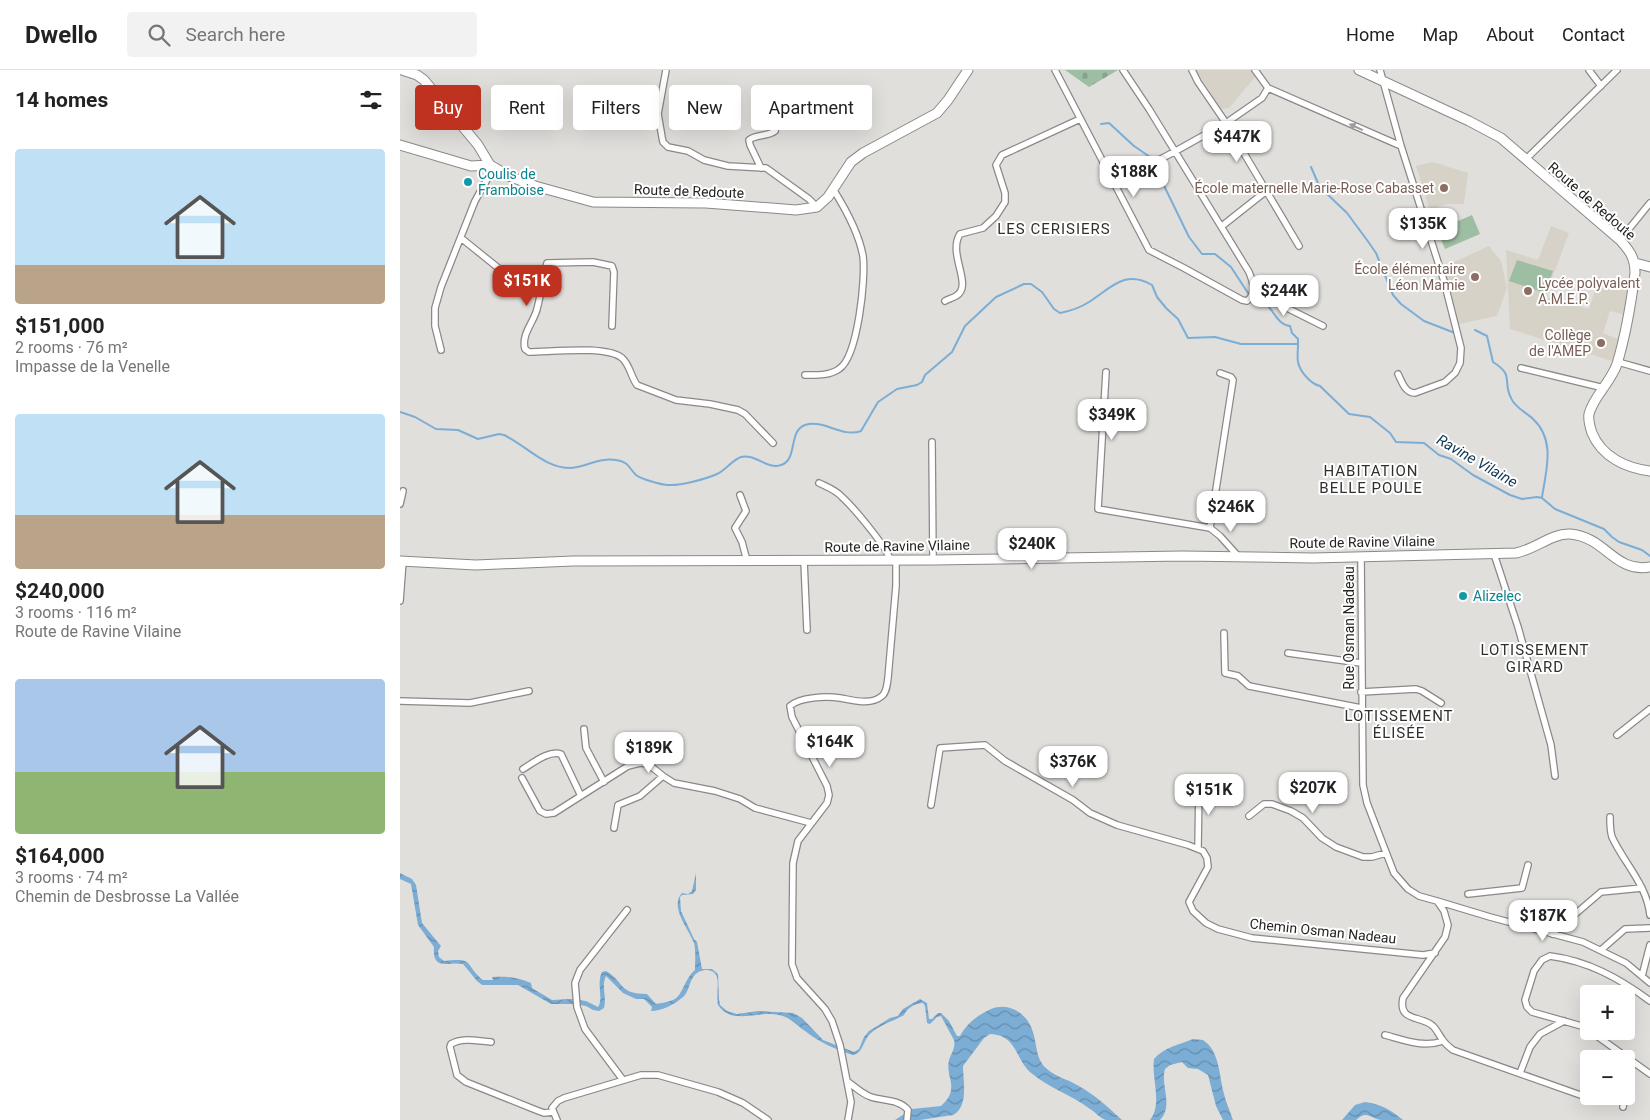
<!DOCTYPE html>
<meta charset="utf-8">
<style>
body{margin:0;font-family:Roboto,sans-serif;background:#f2f2f2;color:#222;height:100vh;display:flex;flex-direction:column;font-size:19px;white-space:nowrap}
*{box-sizing:border-box;margin:0}
p{font-size:16px;color:#767676}
.icon{flex:none;width:28px;height:28px;fill:none;stroke:currentColor;stroke-width:2;stroke-linecap:round;stroke-linejoin:round}
.map{position:relative;flex:1;overflow:hidden}
.sheet{display:flex;flex-direction:column;background:#fff;width:400px}
.sheet>*{flex:none}
.guide{position:absolute;left:15px;top:15px;width:475px;height:45px;display:flex;gap:10px}
.fabs{position:absolute;left:1180px;top:915px;display:grid;gap:10px}
.fabs a{display:grid;place-items:center;width:55px;height:55px;border-radius:5px;background:#fff;box-shadow:0 5px 20px #0002;font-size:25px}
.price{position:absolute;translate:-50% -42px;padding:0 11px;border-radius:10px;background:#fff;color:#222;font-size:16px;line-height:32px;filter:drop-shadow(0 1px 2px #0008)}
.price::after{content:'';position:absolute;left:50%;top:30px;width:15px;height:11px;margin-left:-8px;background:inherit;clip-path:polygon(0 0,100% 0,50% 100%)}
.price.active{background:#bf3220;color:#fff}
ul{padding:0;list-style:none}
li{display:grid;align-content:center;gap:10px;height:265px;padding:0 15px}
li span{display:grid;place-items:center;height:155px;border-radius:5px;color:#555}
li>.icon{margin-inline-start:auto}
span .icon{width:90px;height:90px;fill:#fffc;stroke-width:1}
li b{font-size:21px}
h2{display:flex;justify-content:space-between;align-items:center;height:60px;padding:0 15px;font-size:21px}
.chip{padding:0 18px;border-radius:5px;background:#fff;box-shadow:0 5px 20px #0002;font-size:18px;line-height:45px}
.chip.active{background:#bf3220;color:#fff}
header{display:flex;align-items:center;gap:30px;box-sizing:border-box;height:70px;padding:0 25px;background:#fff;border-bottom:1px solid #e0e0e0}
header strong{font-size:24px}
nav{display:flex;gap:28px;margin-inline-start:auto;font-size:18px}
.search{width:350px;height:45px;background:#f2f2f2;display:flex;align-items:center;gap:12px;box-sizing:border-box;padding:0 18px;border-radius:5px;color:#767676;font-size:19px}
main{display:flex;flex:1;min-height:0}
.map>svg:first-child{display:block}
</style>
<header>
<strong>Dwello</strong>
<div class="search"><svg class="icon" aria-label="search" viewBox="0 0 24 24"><circle cx="10" cy="10" r="6"/><path d="M15 15l6 6"/></svg>Search here</div>
<nav><a>Home</a><a>Map</a><a>About</a><a>Contact</a></nav>
</header>
<main>
<section class="sheet">
<h2>14 homes<svg class="icon" aria-label="filters" viewBox="0 0 24 24"><path d="M4 7h16M4 17h16"/><circle cx="9" cy="7" r="2"/><circle cx="15" cy="17" r="2"/></svg></h2>
<ul>
<li><span style="background:linear-gradient(#bfe0f5 75%,#b9a48a 0)"><svg class="icon" aria-label="home" viewBox="0 0 24 24"><path d="M3 11l9-7 9 7M6 9v11h12V9"/></svg></span><div><b>$151,000</b><p>2 rooms · 76 m²</p><p>Impasse de la Venelle</p></div></li>
<li><span style="background:linear-gradient(#bfe0f5 65%,#b9a48a 0)"><svg class="icon" aria-label="home" viewBox="0 0 24 24"><path d="M3 11l9-7 9 7M6 9v11h12V9"/></svg></span><div><b>$240,000</b><p>3 rooms · 116 m²</p><p>Route de Ravine Vilaine</p></div></li>
<li><span style="background:linear-gradient(#a9c7e8 60%,#8fb573 0)"><svg class="icon" aria-label="home" viewBox="0 0 24 24"><path d="M3 11l9-7 9 7M6 9v11h12V9"/></svg></span><div><b>$164,000</b><p>3 rooms · 74 m²</p><p>Chemin de Desbrosse La Vallée</p></div></li>
</ul>
</section>
<div class="map">
<svg width="1250" height="1050" viewBox="0 0 1250 1050">
<defs>
<pattern id="cemetery-stones" width="16" height="16" patternUnits="userSpaceOnUse" patternTransform="scale(1.25)"><rect width="16" height="16" fill="#9dbea2"/><path d="M2 7V4a2 2 0 0 1 4 0v3zM10 15v-3a2 2 0 0 1 4 0v3z" fill="#87a38b"/></pattern>
<pattern id="water-waves" width="16" height="10" patternUnits="userSpaceOnUse" patternTransform="scale(1.25)"><rect width="16" height="10" fill="#7cadd5"/><path d="M0 5q4-4 8 0t8 0" fill="none" stroke="#658dac"/></pattern>
</defs>
<rect width="100%" height="100%" fill="#e0dfdc"/>
<path fill="#d7d2c8" d="M796,0H852L856,6L829,38L821,39Z
M1033,92L1068,103L1064,134H1045L1030,141L1016,96Z
M1151,156L1169,163L1145,227L1189,239L1199,207L1229,215L1226,245L1210,241L1203,263L1218,269L1212,291L1110,259L1106,180L1138,190Z
M1089,176L1101,191L1107,218L1097,246L1059,254L1043,197Z"/>
<path fill="url(#cemetery-stones)" d="M665,0H718L689,17Z"/>
<path fill="#9dbea2" d="M1072,145L1080,164L1045,179L1037,160Z
M1117,190L1153,201L1145,223L1109,211Z"/>
<path fill="url(#water-waves)" d="M0,803L12,809L16,815L22,853L41,876L38,881L39,887L44,891C75,887 64,894 83,910H93L92,907C106,906 118,907 131,913L132,918L152,930L171,929L186,931L198,937C204,929 196,914 202,902L206,901C225,912 218,924 247,924L256,934C261,933 268,932 273,930C283,926 284,909 295,900C295,892 296,880 294,873C289,859 269,837 282,823L288,824L292,821L296,803V820L293,824L282,825L280,827L281,841L294,869L297,872L302,899H312L318,904L319,929L320,935L327,941L337,944L358,941L393,943L402,948L423,970L454,982L459,979L464,967L469,961L490,948L498,946L503,939L520,929L527,933L529,949H532L538,943H541L549,951L557,966H560C567,953 578,945 591,939C607,932 625,942 631,957C638,972 634,988 647,999C656,1007 667,1009 677,1015C695,1025 707,1036 722,1050C717,1050 711,1050 706,1050C701,1049 695,1042 690,1039C672,1025 648,1018 630,1002C615,988 617,965 590,964L584,968L563,996C563,1011 569,1037 553,1045L520,1050H495L512,1039L541,1036C561,1018 545,1008 549,990C551,983 556,978 554,970L541,946L537,947L530,954L527,953L525,936L523,933C515,933 507,938 504,945C494,951 479,955 470,964C463,971 463,983 453,985C436,980 419,972 405,961C396,955 390,947 379,945C359,940 332,956 318,935C316,926 319,916 317,907C313,897 299,899 294,906C289,912 289,922 283,927C275,934 262,941 251,941L252,937L244,929H236L223,923L206,906C201,916 207,927 204,938L199,941L193,940L186,936L174,934H151L118,915H82L77,911L63,894C49,891 32,902 34,877L18,855L11,814L0,809Z
M793,969L803,970C820,981 819,1006 824,1024C826,1033 830,1041 833,1050H823L816,1036L808,1005L798,999L788,998L782,992L770,995L765,999C760,1015 774,1035 760,1050H750C763,1033 751,1008 754,989C764,977 779,975 793,969Z
M965,1032C981,1034 991,1040 1003,1050C996,1050 989,1050 982,1050C970,1049 968,1039 956,1050H942L955,1035Z"/>
<g fill="none" stroke-linecap="round" stroke-linejoin="round">
<path stroke="#7cadd5" stroke-width="2" d="M701,54L709,53L734,76L750,87L789,167L802,184H815L831,197L848,223
M911,97L918,113L925,122L947,143L967,170L976,183L993,225L1001,234L1024,251L1055,263
M855,227C859,229 863,231 866,234C875,242 877,254 890,256L892,263L898,269V274
M1075,260L1087,266L1093,292C1115,306 1102,310 1111,328C1115,338 1126,342 1133,349C1156,370 1146,401 1142,427
M0,342L15,347L36,359L58,360L78,369L99,364L104,365C127,376 144,398 171,398C186,397 200,387 216,390C229,392 228,397 236,405C241,409 262,415 268,415C280,416 306,409 317,404C326,400 332,390 341,387C355,383 367,400 381,395C398,390 388,361 405,355C424,349 442,368 461,361L478,332L497,319L517,315L522,312L525,305L552,282L565,256L596,227L624,214H631L642,222L654,239L660,243C670,241 680,238 689,232C711,218 725,199 752,215L757,227L766,238L778,249L788,268L815,267L841,274H898C898,280 897,286 898,292C900,302 911,314 920,316L949,344L970,347L990,363L996,372L1024,373L1039,385L1051,389L1073,405L1110,425L1122,429L1137,427L1142,428L1155,439L1204,459L1212,467L1219,472L1242,480L1250,486"/>
<g stroke="#8b8987" stroke-width="8">
<path id="street" d="M266,0L258,44L262,67L263,72L268,77L288,81L304,90L328,96L366,98L409,129L417,137
M655,0L749,180L784,198L842,230L847,231C857,223 853,212 849,202L749,39L723,0
M792,0L798,12L826,53L899,176
M855,0L868,18
M980,0L1001,76L1044,211L1061,278L1060,293L1055,303L1045,312L1015,323C1005,323 1002,312 998,304
M1189,0L1201,16
M868,18L1001,76
M1125,90L1217,0
M361,98L350,75L349,70C356,64 367,67 375,61L380,44
M715,113L774,82L826,53L862,28L868,18
M822,156L865,122
M61,168L117,213L127,219L140,223
M1220,170L1250,133
M853,221L923,256
M545,231C548,229 553,228 556,226C574,216 547,184 560,164L583,158L596,146L605,132V123L596,95L602,85L680,49
M212,256L214,202L212,196L193,192L147,193C143,208 141,224 137,239C134,252 121,264 125,279L129,282C151,282 206,275 222,288C230,295 231,307 237,315L276,330L310,334L338,340L345,344L373,373
M41,280L35,256V238L41,217L75,131L94,97
M1218,292L1250,301
M1121,298L1204,318
M706,302L698,439L810,458L820,466L838,486
M405,305C416,305 429,306 439,299C458,287 466,207 463,186C459,164 445,138 433,119
M532,372L533,490
M419,413C427,417 436,420 442,427C454,438 485,475 490,489
M340,425L346,441L335,458L342,472L347,491
M0,434L3,421
M810,458L833,310L831,307L820,303
M1094,484L1118,557L1151,675L1155,706
M961,487L963,715L967,733L994,803L1008,819L1019,826L1037,831L1044,841L1048,855L1045,867L1003,928C998,952 1020,945 1033,956C1037,960 1039,965 1042,969C1045,974 1049,977 1053,980L1186,1027L1190,1026
M404,491L407,560
M0,531L3,491
M824,563L825,603L838,606L849,616L961,638
M888,583L961,593
M961,622L1016,619L1022,621L1041,633
M0,631L70,633L129,621
M184,659L186,678L204,712
M1217,665L1250,639
M123,699C133,693 149,680 161,684L181,726
M122,708L140,741L146,744L154,743L228,696L240,693L248,694L263,706
M531,735L540,678L585,675L605,691L673,730L690,743L717,755L788,775L803,781L807,788L808,797L789,832L793,841L806,853L818,859L852,868L1023,885L1035,883
M849,746L864,734H872L891,741L903,748L922,768L936,777L963,787H972L986,783
M1210,747C1210,754 1210,761 1212,767C1224,793 1247,815 1250,845
M214,758L218,735L240,726L263,706L274,713L315,721L340,729L355,738L411,753
M798,779L799,714
M1068,824L1122,818L1128,795
M1037,831L1090,847L1183,872L1226,893L1250,913
M1152,864L1201,822L1242,818
M1201,880L1225,859L1250,858
M1242,906L1250,875
M1189,960L1185,957L1132,942L1127,937L1125,930L1134,901L1142,890L1150,886C1188,891 1219,908 1250,931
M1190,961L1250,1004
M985,965C1004,970 1023,978 1043,971
M91,972C78,971 63,967 51,974L50,977L57,1005L66,1012L136,1040L144,1043L153,1042
M1120,1003L1130,977L1140,964L1164,951
M223,1010L185,959L177,937L175,913L180,900L227,840
M447,1011C455,1017 462,1024 471,1027C483,1031 499,1029 508,1040L507,1050
M1223,1037L1225,1026
M157,1050L152,1038L158,1031L164,1028L241,1005H258L318,1022L343,1033L368,1050
M448,1050L451,1032L440,975L432,951L425,939L397,908L392,894L393,793L398,771L427,733L429,725L427,716L392,647L390,636C400,627 426,626 440,628C453,630 470,636 482,626C487,622 487,614 488,608L496,516V489"/>
</g>
<g stroke="#8b8987" stroke-width="11">
<path id="secondary" d="M2,0L17,5L24,10L78,75L90,95L109,106L135,116L193,132L306,133L396,140L417,137L428,127L451,92L463,83L537,43L548,30L568,0
M959,0L1069,51L1101,68L1220,170C1230,181 1235,188 1235,203C1231,234 1226,264 1217,294C1211,312 1193,327 1189,344C1188,350 1190,357 1192,363C1202,387 1226,398 1250,401
M0,75L71,96L90,95
M1235,193L1250,197
M0,491L76,495L173,491L533,490L782,486L913,488L1116,483C1134,480 1152,463 1170,464C1206,467 1214,503 1250,497"/>
</g>
<use href="#street" stroke="#fff" stroke-width="5.5"/>
<use href="#secondary" stroke="#fff" stroke-width="9"/>
</g>
<defs><path id="oneway-solid" d="M-6-.8H1V-3.2L6.5 0L1 3.2V.8H-6Z" transform="scale(1.25)"/></defs>
<use fill="#9d9d9c" href="#oneway-solid" transform="translate(956 57) rotate(-156)"/>
<g fill="#0f9aa8" stroke="#fff" stroke-width="2">
<circle cx="68" cy="112" r="5"/>
<circle cx="1063" cy="526" r="5"/>
</g>
<g fill="#8d6e63" stroke="#fff" stroke-width="2">
<circle cx="1044" cy="118" r="5"/>
<circle cx="1075" cy="207" r="5"/>
<circle cx="1128" cy="221" r="5"/>
<circle cx="1201" cy="273" r="5"/>
</g>
<g text-anchor="middle" dominant-baseline="central" stroke-width="4" stroke-linejoin="round" paint-order="stroke">
<g font-size="14" fill="#0d838f" stroke="#fff" text-anchor="start">
<text x="78" y="104">Coulis de<tspan x="78" dy="16">Framboise</tspan></text>
<text x="1073" y="526">Alizelec</text>
</g>
<g font-size="14" fill="#785e54" stroke="#fff" text-anchor="end">
<text x="1034" y="118">École maternelle Marie-Rose Cabasset</text>
<text x="1065" y="199">École élémentaire<tspan x="1065" dy="16">Léon Mamie</tspan></text>
<text x="1138" y="213" text-anchor="start">Lycée polyvalent<tspan x="1138" dy="16">A.M.E.P.</tspan></text>
<text x="1191" y="265">Collège<tspan x="1191" dy="16">de l'AMEP</tspan></text>
</g>
<g font-size="14" fill="#252523" stroke="#fff">
<text transform="translate(289 121) rotate(2)">Route de Redoute</text>
<text transform="translate(1192 131) rotate(41)">Route de Redoute</text>
<text transform="translate(962 472) rotate(-1)">Route de Ravine Vilaine</text>
<text transform="translate(497 476) rotate(-1)">Route de Ravine Vilaine</text>
<text transform="translate(949 558) rotate(-90)">Rue Osman Nadeau</text>
<text transform="translate(923 861) rotate(6)">Chemin Osman Nadeau</text>
</g>
<g font-size="15" letter-spacing="1" fill="#32302e" stroke="#fff">
<text x="654" y="159">LES CERISIERS</text>
<text x="971" y="401">HABITATION<tspan x="971" dy="17">BELLE POULE</tspan></text>
<text x="1135" y="580">LOTISSEMENT<tspan x="1135" dy="17">GIRARD</tspan></text>
<text x="999" y="646">LOTISSEMENT<tspan x="999" dy="17">ÉLISÉE</tspan></text>
</g>
<g font-size="15" font-style="italic" fill="#103752" stroke="#fff">
<text transform="translate(1077 391) rotate(30)">Ravine Vilaine</text>
</g>
</g>
</svg>
<div class="fabs">
<a>+</a>
<a>−</a>
</div>
<b class="price" style="left:837px;top:93px">$447K</b>
<b class="price" style="left:734px;top:128px">$188K</b>
<b class="price" style="left:1023px;top:180px">$135K</b>
<b class="price active" style="left:127px;top:237px">$151K</b>
<b class="price" style="left:884px;top:247px">$244K</b>
<b class="price" style="left:712px;top:371px">$349K</b>
<b class="price" style="left:831px;top:463px">$246K</b>
<b class="price" style="left:632px;top:500px">$240K</b>
<b class="price" style="left:430px;top:698px">$164K</b>
<b class="price" style="left:249px;top:704px">$189K</b>
<b class="price" style="left:673px;top:718px">$376K</b>
<b class="price" style="left:913px;top:744px">$207K</b>
<b class="price" style="left:809px;top:746px">$151K</b>
<b class="price" style="left:1143px;top:872px">$187K</b>
<div class="guide">
<a class="chip active">Buy</a>
<a class="chip">Rent</a>
<a class="chip">Filters</a>
<a class="chip">New</a>
<a class="chip">Apartment</a>
</div>
</div>
</main>
